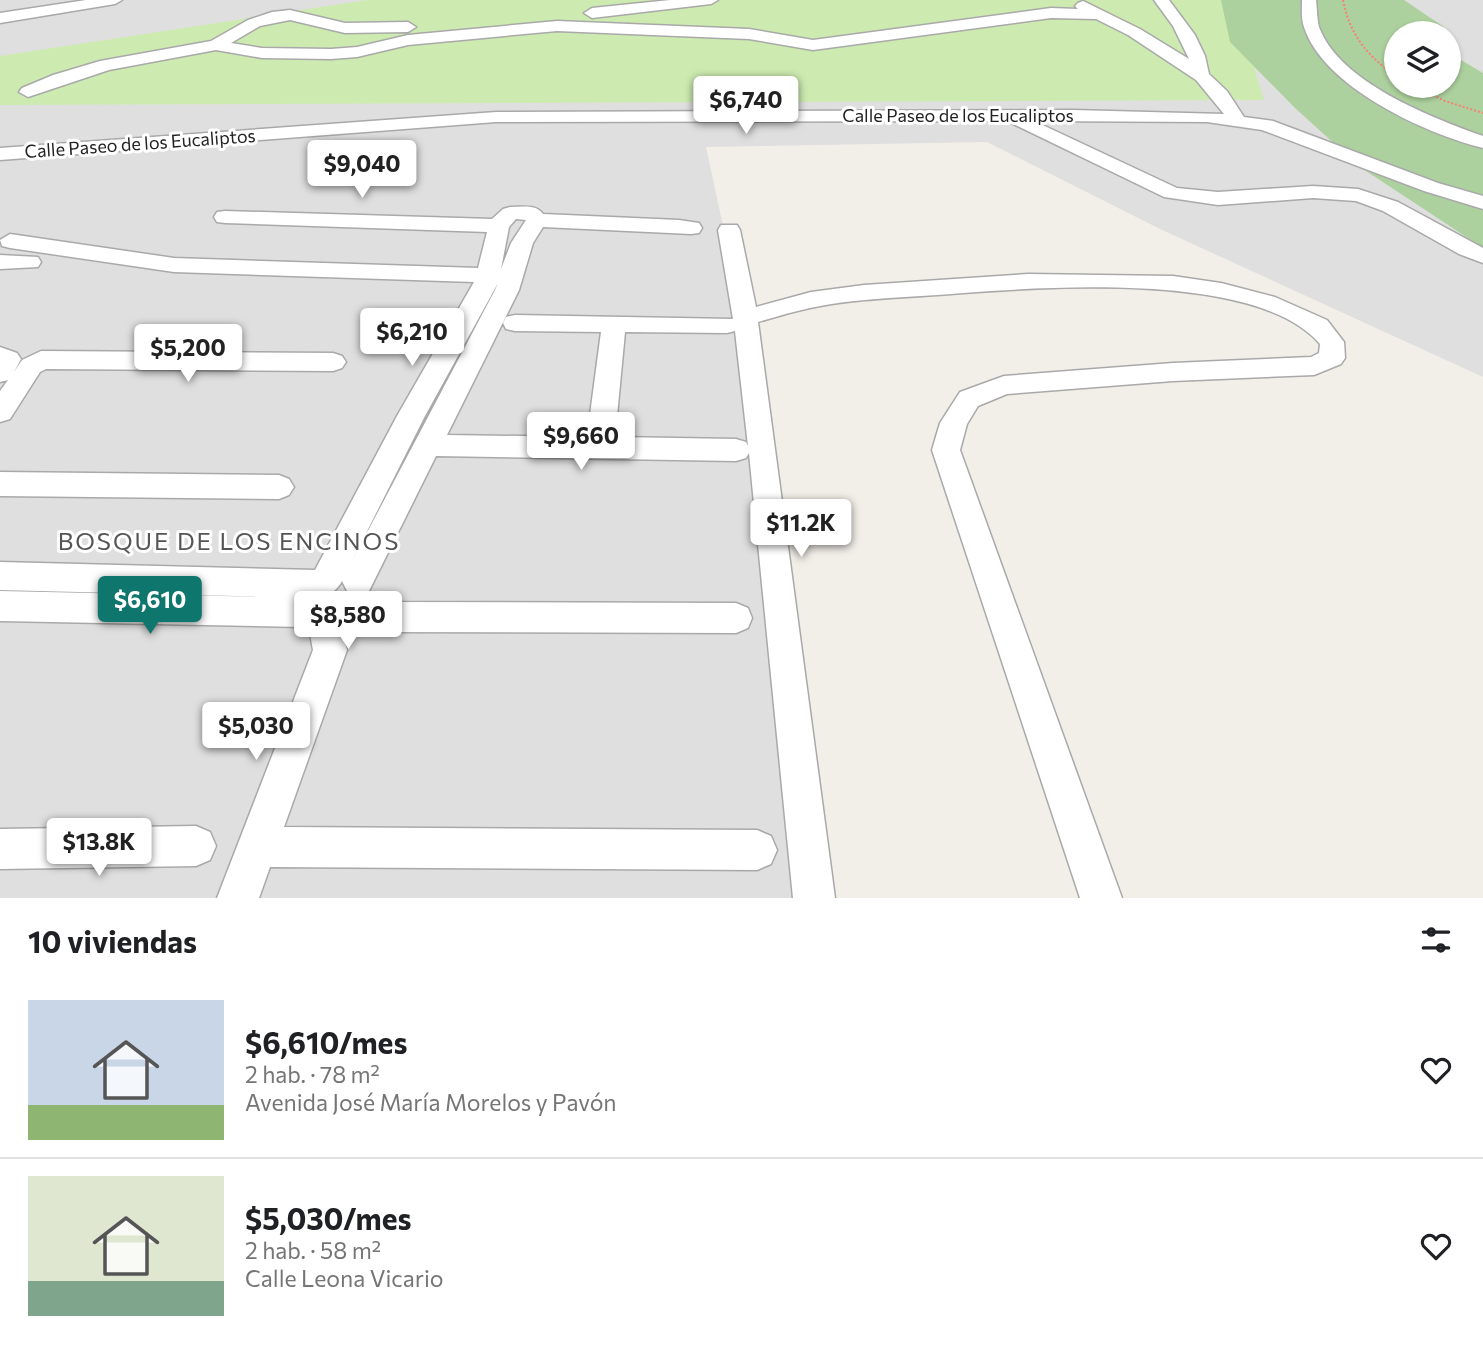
<!DOCTYPE html>
<html lang="es">
<meta charset="utf-8">
<style>
body{margin:0;font-family:Commissioner,sans-serif;background:#f2f2f2;color:#202124;height:100vh;display:flex;flex-direction:column;font-size:26px;white-space:nowrap}
*{box-sizing:border-box;margin:0}
p{font-size:23px;color:#757577}
.icon{flex:none;width:38px;height:38px;fill:none;stroke:currentColor;stroke-width:2;stroke-linecap:round;stroke-linejoin:round}
.map{position:relative;height:898px;overflow:hidden}
.panel{display:flex;flex-direction:column;background:#fff;flex:1}
.panel>*{flex:none}
.fabs{position:absolute;left:1384px;top:21px;display:grid;gap:14px}
.fabs a{display:grid;place-items:center;width:77px;height:77px;border-radius:50%;background:#fff;box-shadow:0 2px 5px #0004;font-size:35px}
.price{position:absolute;translate:-50% -60px;padding:0 16px;border-radius:7px;background:#fff;color:#222;font-size:23px;line-height:46px;filter:drop-shadow(0 2px 4px #0008)}
.price::after{content:'';position:absolute;left:50%;top:42px;width:21px;height:16px;margin-left:-10px;background:inherit;clip-path:polygon(0 0,100% 0,50% 100%)}
.price.selected{background:#0f766e;color:#fff}
ul{padding:0;list-style:none}
li{display:flex;align-items:center;gap:21px;height:175px;padding:0 28px}
li+li{border-top:2px solid #e0e0e0}
li span{display:grid;place-items:center;flex:none;width:196px;height:140px;border-radius:0px;color:#555}
li>.icon{margin-inline-start:auto}
span .icon{width:84px;height:84px;fill:#fffc;stroke-width:1}
li b{font-size:30px}
h2{display:flex;justify-content:space-between;align-items:center;height:84px;padding:0 28px;font-size:30px}
.map>svg:first-child{display:block}
</style>
<div class="map">
<svg width="1483" height="898" viewBox="0 0 1483 898">
<rect width="100%" height="100%" fill="#f2efe9"/>
<path fill="#e0dfdf" fill-rule="evenodd" d="M0,0H1483V377L1160,229L987,142L706,147L740,305L807,898H0ZM1396,33H1449V86H1396Z"/>
<path fill="#cdebb0" d="M367,0H1234L1264,100L0,105V56Z"/>
<path fill="#add19e" d="M1221,0H1404L1444,27V33H1396V86H1449V53L1483,73V248L1360,167L1295,108L1230,42Z"/>
<g fill="none" stroke-linecap="round" stroke-linejoin="round">
<g stroke="#a9a9a9" stroke-width="3">
<path id="minor" d="M86,0H122L115,4L0,23V13Z
M670,0H718L711,4L592,18L584,13L592,8Z
M1154,0H1169L1195,35L1205,56L1209,74L1227,91L1244,117L1273,121L1438,183L1483,196V209L1424,191L1262,130L1207,122L1034,121L1177,188L1218,192L1313,186L1358,189L1398,202L1483,248V263L1459,254L1383,211L1356,201L1313,198L1218,205L1164,197L1007,121L496,122L0,160V148L496,112L1073,110L1224,114L1196,80L1128,35L1096,19L1051,18L813,50L749,39L557,31L408,45L357,57L331,59L262,58L216,50L109,70L28,97L19,92L22,88L53,75L100,61L211,41L248,20L272,12L290,10L345,23L408,22L416,27L408,32L345,33L290,20L260,26L231,43L262,48L331,49L357,47L408,35L557,21L749,29L813,40L1051,8L1078,9L1075,6L1078,3L1083,1L1140,29L1189,59L1173,26Z
M1302,0H1316C1317,8 1317,19 1319,27C1339,82 1432,118 1483,136V148C1426,134 1323,87 1304,27C1301,19 1302,8 1302,0Z
M510,207C522,207 536,204 543,214L679,220L699,223L702,228L699,233L691,234L543,227L533,243L519,290L447,435L587,437L601,332L515,331L506,329L503,323L506,317L515,315L733,319L718,230L721,225H737L740,230L756,307L811,292L864,285L1028,274L1173,276L1221,283L1275,297L1327,320L1344,342L1345,358L1341,364L1314,375L1173,381L1007,394L978,406L967,424L960,450L1122,898H1080L932,450L940,423L960,392L1004,376L1173,363L1311,357L1319,353L1320,344C1255,268 1030,288 937,295C895,298 851,299 810,308C792,312 775,317 758,322L835,898H793L749,453L746,458L736,461L436,456L369,591L364,593L388,602L736,603L748,608L752,618L748,628L736,633L386,632L349,616L345,606L349,596L355,594L347,591L342,581C334,597 318,598 302,598L313,602L317,612L315,618L326,614L338,618L347,650L284,827L757,830L771,836L777,850L771,864L757,870L270,867L259,898H217L313,650L309,629L312,622L301,627L0,621V591L273,597L0,590V562L315,570L397,416L474,282L174,272L10,248L2,246L0,240L10,234L174,258L478,268L487,232L225,223L217,222L214,217L217,212L225,211L492,219L503,209ZM516,219L526,220L511,243L501,269L509,227ZM498,283L495,290L352,561L425,416ZM735,331L748,446L746,442L736,439L615,437L625,332L727,333Z
M0,255L38,257L41,262L38,267L0,269Z
M0,347L17,353L21,359L14,372L22,360L41,351L333,353L342,356L346,362L342,368L333,371L46,369L40,372L10,419L0,422V391L8,380L0,382Z
M0,472L279,475L289,479L294,487L289,495L279,499L0,496Z
M196,826L210,832L216,846L210,860L196,866L0,869V829Z"/>
</g>
<path stroke="#fa8072" stroke-width="2" stroke-dasharray="2 2" stroke-linecap="butt" d="M1343,0C1350,35 1367,56 1396,76
M1415,86L1445,101L1483,113"/>
<use href="#minor" fill="#fff" fill-rule="evenodd"/>
</g>
<g text-anchor="middle" dominant-baseline="central" stroke-width="6" stroke-linejoin="round" paint-order="stroke">
<g font-size="18" fill="#222" stroke="#fff">
<text x="958" y="115">Calle Paseo de los Eucaliptos</text>
<text transform="translate(140 143) rotate(-4)">Calle Paseo de los Eucaliptos</text>
</g>
<g font-size="24" letter-spacing="2" fill="#555" stroke="#fff">
<text x="229" y="540">BOSQUE DE LOS ENCINOS</text>
</g>
</g>
</svg>
<div class="fabs">
<a><svg class="icon" aria-label="layers" viewBox="0 0 24 24"><path d="M12 4l9 5-9 5-9-5zM3 14l9 5 9-5"/></svg></a>
</div>
<b class="price" style="left:746px;top:136px">$6,740</b>
<b class="price" style="left:362px;top:200px">$9,040</b>
<b class="price" style="left:412px;top:368px">$6,210</b>
<b class="price" style="left:188px;top:384px">$5,200</b>
<b class="price" style="left:581px;top:472px">$9,660</b>
<b class="price" style="left:801px;top:559px">$11.2K</b>
<b class="price selected" style="left:150px;top:636px">$6,610</b>
<b class="price" style="left:348px;top:651px">$8,580</b>
<b class="price" style="left:256px;top:762px">$5,030</b>
<b class="price" style="left:99px;top:878px">$13.8K</b>
</div>
<section class="panel">
<h2>10 viviendas<svg class="icon" aria-label="filters" viewBox="0 0 24 24"><path d="M4 7h16M4 17h16"/><circle cx="9" cy="7" r="2"/><circle cx="15" cy="17" r="2"/></svg></h2>
<ul>
<li><span style="background:linear-gradient(#c9d6e8 75%,#8fb573 0)"><svg class="icon" aria-label="home" viewBox="0 0 24 24"><path d="M3 11l9-7 9 7M6 9v11h12V9"/></svg></span><div><b>$6,610/mes</b><p>2 hab. · 78 m²</p><p>Avenida José María Morelos y Pavón</p></div><svg class="icon" aria-label="heart" viewBox="0 0 24 24"><path d="M12 20l-8-8c-3-5 5-10 8-4 3-6 11-1 8 4z"/></svg></li>
<li><span style="background:linear-gradient(#dfe7d0 75%,#7fa58c 0)"><svg class="icon" aria-label="home" viewBox="0 0 24 24"><path d="M3 11l9-7 9 7M6 9v11h12V9"/></svg></span><div><b>$5,030/mes</b><p>2 hab. · 58 m²</p><p>Calle Leona Vicario</p></div><svg class="icon" aria-label="heart" viewBox="0 0 24 24"><path d="M12 20l-8-8c-3-5 5-10 8-4 3-6 11-1 8 4z"/></svg></li>
</ul>
</section>
